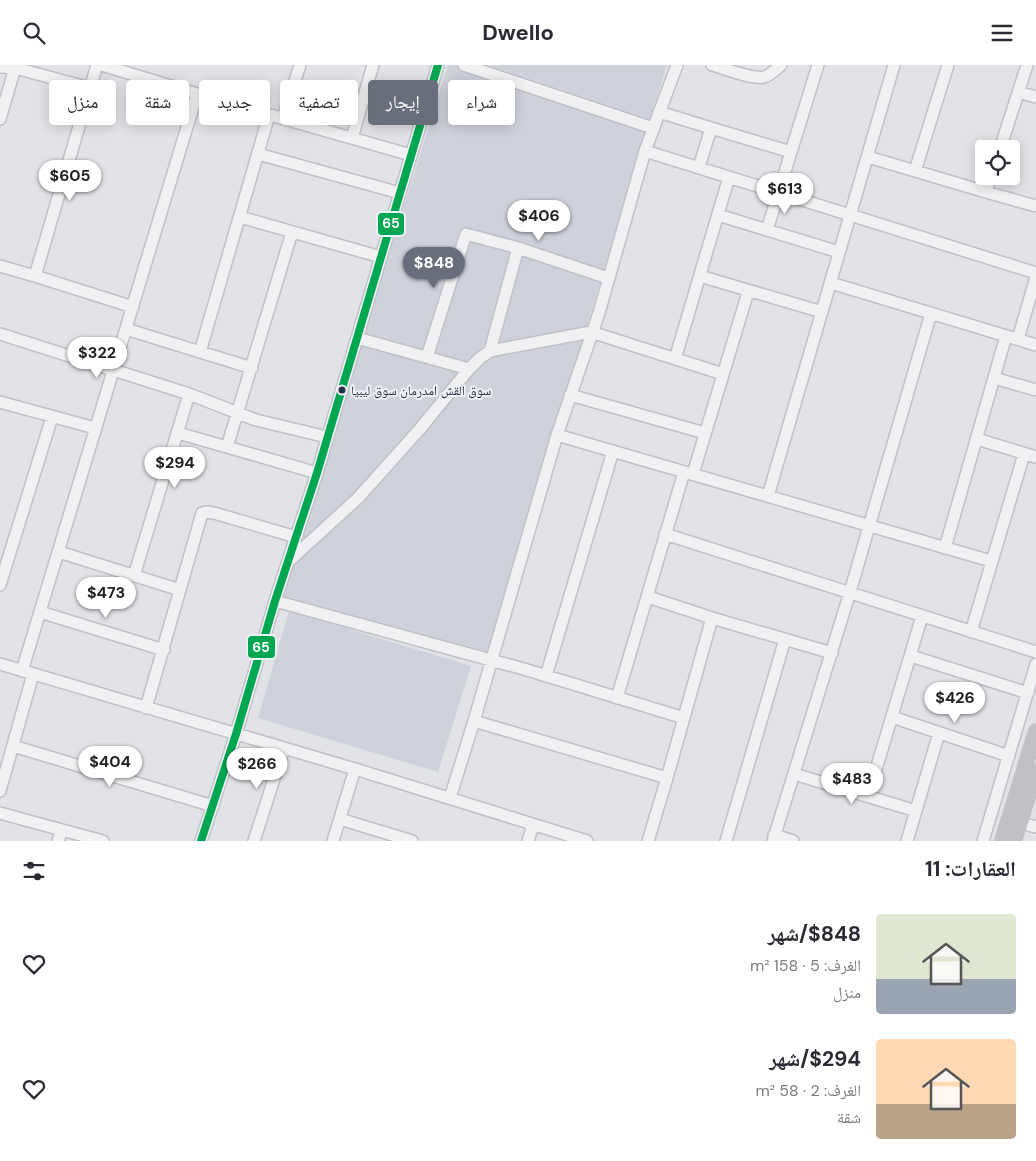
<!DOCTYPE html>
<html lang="ar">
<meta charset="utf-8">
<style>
body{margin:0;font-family:"DM Sans","Noto Naskh Arabic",sans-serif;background:#f2f2f3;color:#2b2b33;direction:rtl;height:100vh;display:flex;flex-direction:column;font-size:19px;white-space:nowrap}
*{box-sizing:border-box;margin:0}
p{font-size:16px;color:#7c7c81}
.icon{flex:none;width:28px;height:28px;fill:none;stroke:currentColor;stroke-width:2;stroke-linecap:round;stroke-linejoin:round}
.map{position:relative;height:776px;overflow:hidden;direction:ltr}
.details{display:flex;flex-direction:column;background:#fff;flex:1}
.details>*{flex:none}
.guide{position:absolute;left:15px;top:15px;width:500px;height:45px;direction:rtl;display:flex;gap:10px}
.fabs{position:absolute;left:975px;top:75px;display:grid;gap:10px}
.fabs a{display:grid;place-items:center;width:45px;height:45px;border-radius:5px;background:#fff;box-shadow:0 2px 12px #0003;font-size:25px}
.price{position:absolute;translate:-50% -42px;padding:0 11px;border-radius:18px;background:#fff;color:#222;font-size:16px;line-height:32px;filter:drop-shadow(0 1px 2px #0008)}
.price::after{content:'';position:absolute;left:50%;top:30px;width:15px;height:11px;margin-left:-8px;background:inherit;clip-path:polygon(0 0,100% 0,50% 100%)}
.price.selected{background:#686f7a;color:#fff}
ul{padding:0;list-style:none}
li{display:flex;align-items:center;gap:15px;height:125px;padding:0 20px}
li span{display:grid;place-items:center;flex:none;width:140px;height:100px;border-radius:5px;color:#555}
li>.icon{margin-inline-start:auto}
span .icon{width:60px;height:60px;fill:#fffc;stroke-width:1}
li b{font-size:21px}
h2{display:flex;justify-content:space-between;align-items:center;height:60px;padding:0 20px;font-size:21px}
.tag{padding:0 18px;border-radius:5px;background:#fff;box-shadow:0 2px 12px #0003;font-size:18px;line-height:45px}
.tag.selected{background:#686f7a;color:#fff}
header{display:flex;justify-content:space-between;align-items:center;height:65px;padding:0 20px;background:#fff;font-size:22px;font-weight:700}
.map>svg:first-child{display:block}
</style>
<header><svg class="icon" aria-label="menu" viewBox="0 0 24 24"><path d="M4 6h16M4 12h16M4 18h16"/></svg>Dwello<svg class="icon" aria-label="search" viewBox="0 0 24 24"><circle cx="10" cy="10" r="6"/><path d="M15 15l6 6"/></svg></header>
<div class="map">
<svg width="1036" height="776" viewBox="0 0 1036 776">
<rect width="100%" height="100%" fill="#e1e3e7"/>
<path fill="#cfd2da" d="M448,0H667L487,587L282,534Z
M289,546L471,601L438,707L258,653Z"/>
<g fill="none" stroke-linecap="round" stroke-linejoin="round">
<g stroke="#bfc1c5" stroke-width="14">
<path id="minor" d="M102,0L197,29L411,90
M464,0L653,63
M712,0C724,3 753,15 764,12C771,10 776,4 781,0
M0,2L15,3L90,23
M1018,27L1036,32
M659,47L711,63
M283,53L300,0
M0,54L15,3
M352,73L373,0
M1000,84L1027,0
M645,86L1036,208
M791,87L818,0
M258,89L400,128
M868,92L986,127
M699,102L711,63L791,87L767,165
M915,106L948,0
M991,111L986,127L1036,141
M718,150L839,187
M240,152L381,192
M0,201L35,211L97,0
M35,211L133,242
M700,211L822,247
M831,218L1036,280
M126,264L252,303
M0,269L189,329L256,355L327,372
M357,273L469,304
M1018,274L1036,212
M490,286L518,183
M200,287L269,50
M427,292L466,169L518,183L608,213
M675,294L729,112
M994,313L1036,325
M570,330L705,368
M0,337L95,363
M178,368L227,382L292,167
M557,370L991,496
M977,374L1036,392
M227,382L317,408
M693,409L748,227
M768,431L894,0
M665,469L1036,587
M945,483L1006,271
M59,487L180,525
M289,496L358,433L419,365L469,304L480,293L490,286L591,267L723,309
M134,511L189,329
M0,520L52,352
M648,532L712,553L832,588
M275,536L524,604L684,653
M40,547L164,585
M971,567L1024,389
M911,591L1028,628
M0,599L355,704L587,776
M22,606L197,29
M546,611L613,386
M617,633L684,407
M146,643L202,448L206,447L214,448L296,472
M892,652L1009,691
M474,656L667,713
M13,681L213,741
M794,709L916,746
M0,726L33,609
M868,731L922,551
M450,733L474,656L557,370L599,248L645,86L677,0
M0,748L62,765
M340,754L412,776
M1020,758L1036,762
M774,770L793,776
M58,776L62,765L103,776
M201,776L236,669L275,536L317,408L438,0
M254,776L284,683
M333,776L355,704
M528,776L533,760
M648,776L667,713L712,553
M726,776L785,574
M773,776L850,527L931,248
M907,776L939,668
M983,776L1036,599"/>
</g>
<use href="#minor" stroke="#f1f1f3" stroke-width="11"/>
<path stroke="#bfc1c6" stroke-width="16" d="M1002,776L1036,666
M1014,776L1036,706"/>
<g stroke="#eef1f6" stroke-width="11">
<path id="bus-1" d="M201,776L236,669L275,536L317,408L438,0"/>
</g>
<use href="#bus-1" stroke="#00a651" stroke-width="8"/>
</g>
<circle fill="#273040" stroke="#eef1f6" stroke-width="2" cx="342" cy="325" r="4.5"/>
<g text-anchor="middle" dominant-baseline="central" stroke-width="4" stroke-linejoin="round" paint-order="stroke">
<g font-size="13" fill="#273040" stroke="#eef1f6" text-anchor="start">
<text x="351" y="325">سوق القش امدرمان سوق ليبيا</text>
</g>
</g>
<g stroke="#eef1f6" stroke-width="2">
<rect x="377" y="147" width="28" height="24" rx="5" fill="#00a651"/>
<rect x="247" y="570" width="29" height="24" rx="5" fill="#00a651"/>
</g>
<g font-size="14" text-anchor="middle" font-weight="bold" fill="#fff">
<text x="391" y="163">65</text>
<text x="261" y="587">65</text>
</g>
</svg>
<div class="fabs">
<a><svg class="icon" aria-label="locate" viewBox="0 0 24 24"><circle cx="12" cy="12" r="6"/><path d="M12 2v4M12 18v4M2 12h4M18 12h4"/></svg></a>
</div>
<b class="price" style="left:70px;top:137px">$605</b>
<b class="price" style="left:785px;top:150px">$613</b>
<b class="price" style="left:539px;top:177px">$406</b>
<b class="price selected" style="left:434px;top:224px">$848</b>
<b class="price" style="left:97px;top:314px">$322</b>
<b class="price" style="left:175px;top:424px">$294</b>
<b class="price" style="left:106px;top:554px">$473</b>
<b class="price" style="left:955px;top:659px">$426</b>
<b class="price" style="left:110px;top:723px">$404</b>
<b class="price" style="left:257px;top:725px">$266</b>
<b class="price" style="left:852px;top:740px">$483</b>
<div class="guide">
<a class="tag">شراء</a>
<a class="tag selected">إيجار</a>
<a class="tag">تصفية</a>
<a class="tag">جديد</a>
<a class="tag">شقة</a>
<a class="tag">منزل</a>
</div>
</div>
<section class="details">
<h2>العقارات: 11<svg class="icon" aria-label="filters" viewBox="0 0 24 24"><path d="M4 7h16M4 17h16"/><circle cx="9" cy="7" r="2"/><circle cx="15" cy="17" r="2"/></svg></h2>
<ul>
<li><span style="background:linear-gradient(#dfe7d0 65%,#9aa5b1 0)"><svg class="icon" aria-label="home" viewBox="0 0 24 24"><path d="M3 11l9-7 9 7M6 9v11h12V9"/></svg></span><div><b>$848/شهر</b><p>الغرف: 5 · 158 m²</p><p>منزل</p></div><svg class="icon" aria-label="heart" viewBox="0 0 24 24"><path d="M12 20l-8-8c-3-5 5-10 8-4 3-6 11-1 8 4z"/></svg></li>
<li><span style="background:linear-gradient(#ffd9b3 65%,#b9a48a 0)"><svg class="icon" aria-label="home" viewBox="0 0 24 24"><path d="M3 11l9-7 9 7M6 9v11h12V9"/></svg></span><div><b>$294/شهر</b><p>الغرف: 2 · 58 m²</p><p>شقة</p></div><svg class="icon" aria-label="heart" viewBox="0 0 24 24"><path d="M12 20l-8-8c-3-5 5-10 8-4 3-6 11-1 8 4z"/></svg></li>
</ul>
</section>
